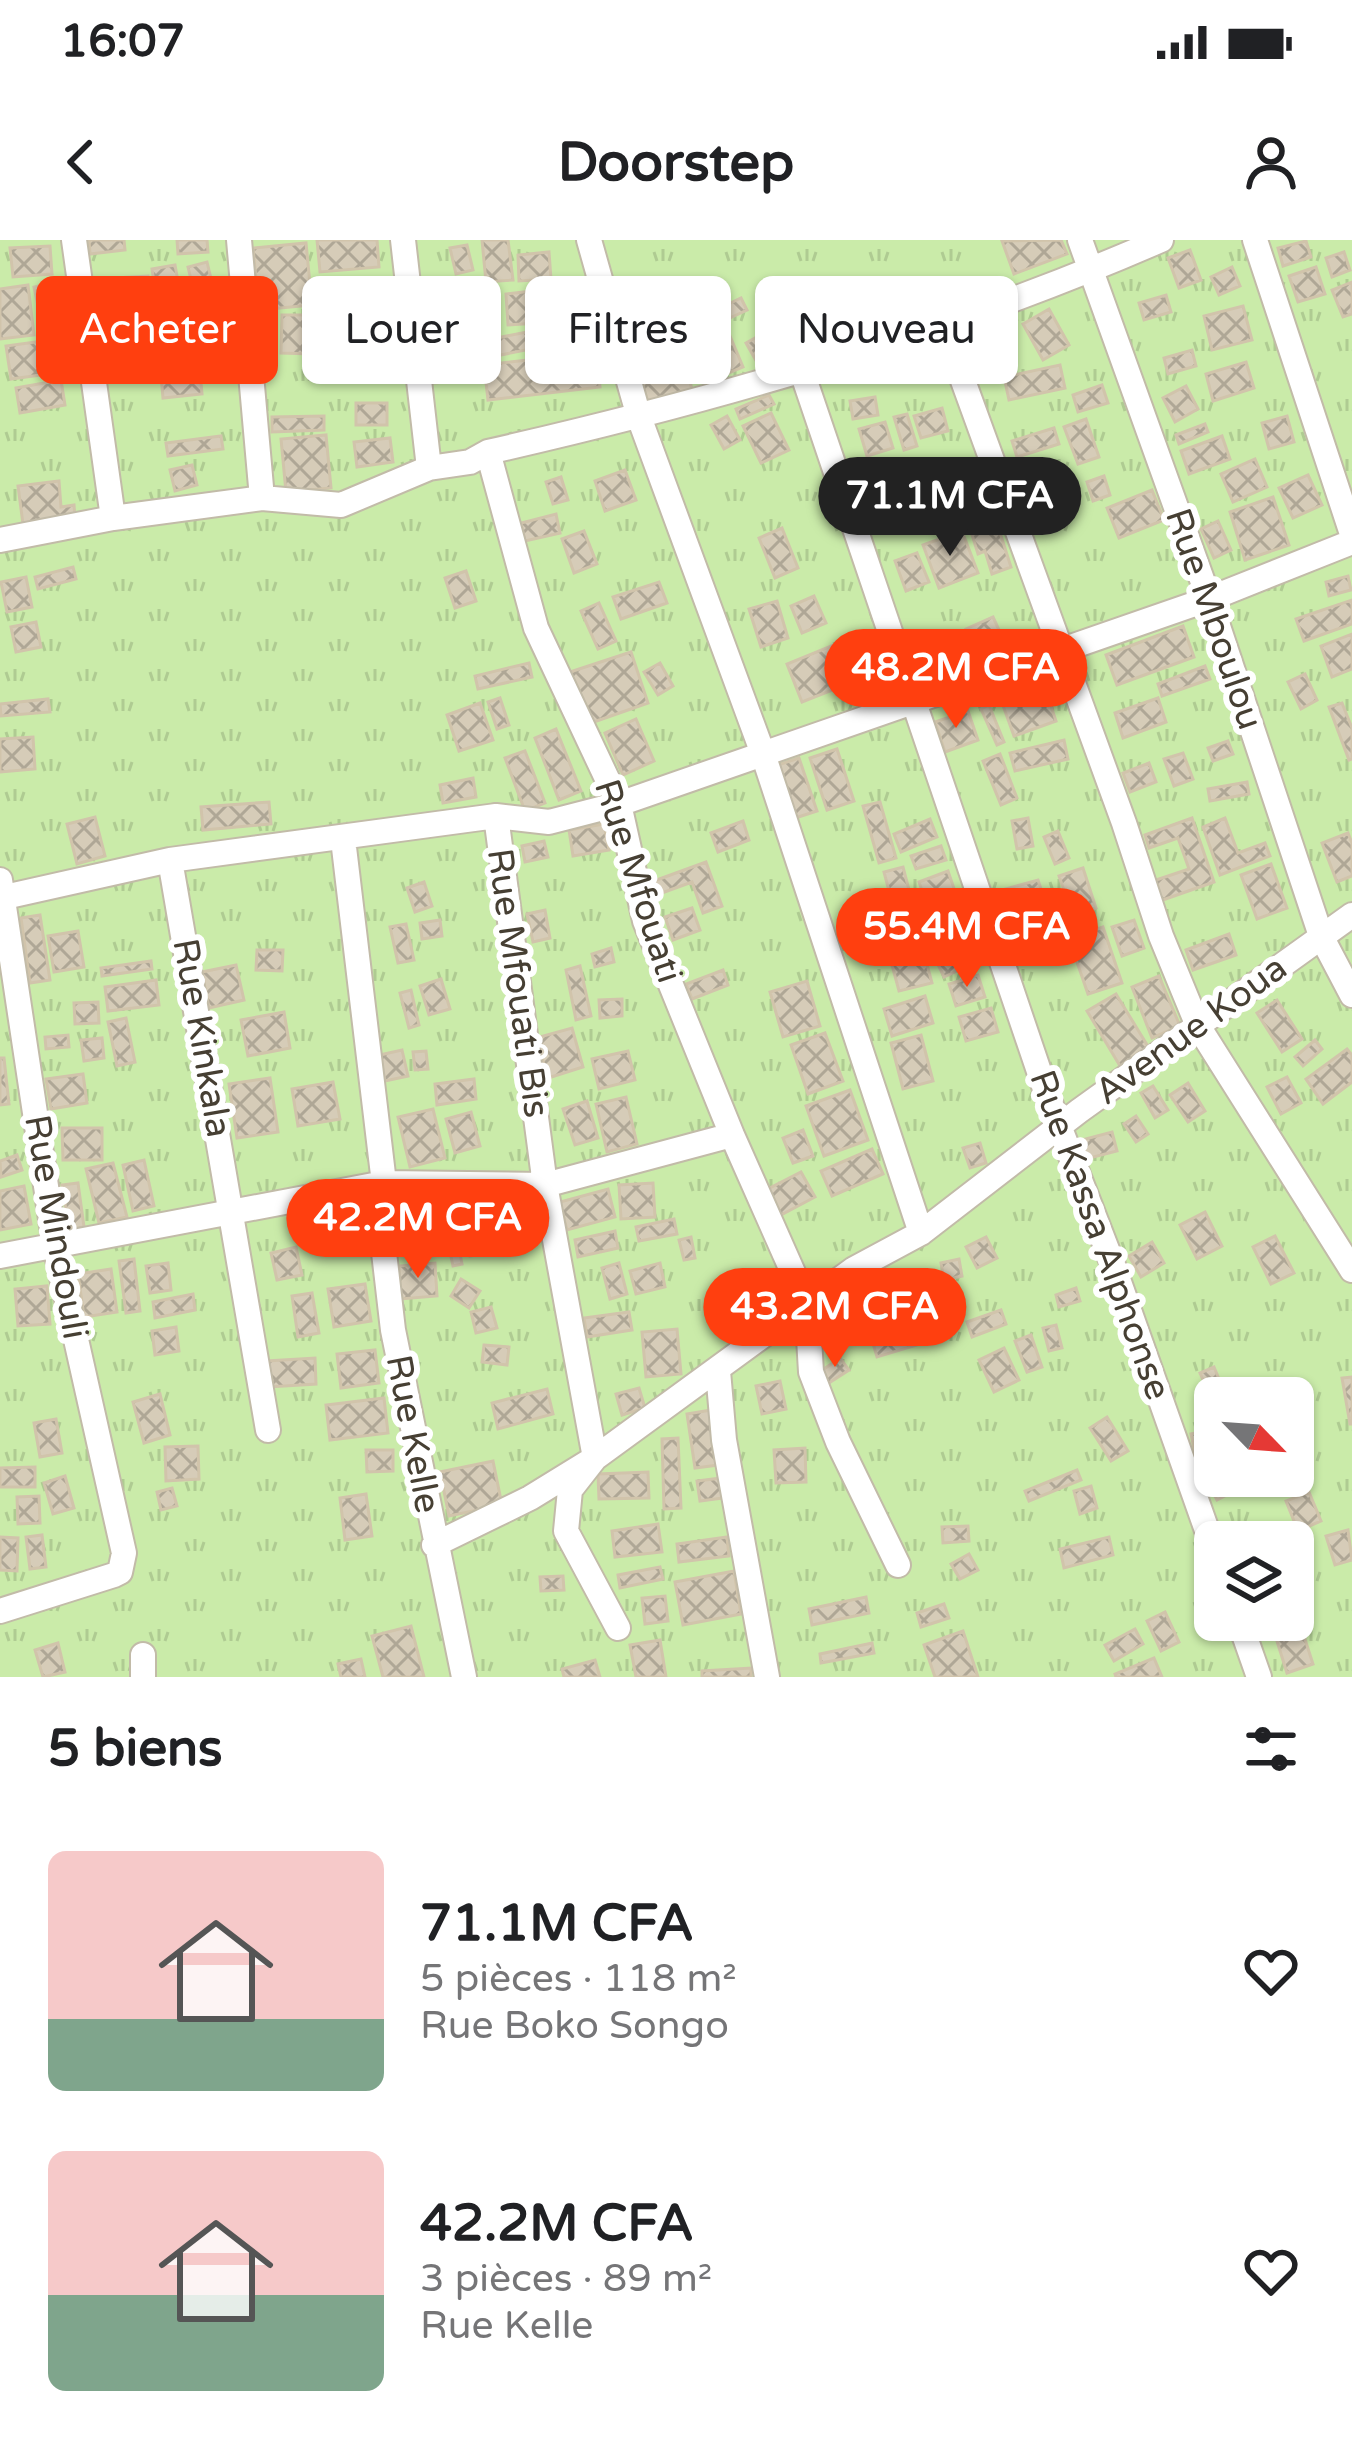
<!DOCTYPE html>
<html lang="fr">
<meta charset="utf-8">
<style>
body{margin:0;font-family:"Varela Round",sans-serif;background:#f2f2f2;color:#202124;height:100vh;display:flex;flex-direction:column;font-size:45px;white-space:nowrap}
*{box-sizing:border-box;margin:0}
p{font-size:39px;color:#757577}
.icon{flex:none;width:66px;height:66px;fill:none;stroke:currentColor;stroke-width:2;stroke-linecap:round;stroke-linejoin:round}
.map{position:relative;height:1437px;overflow:hidden}
.sheet{display:flex;flex-direction:column;background:#fff;flex:1}
.sheet>*{flex:none}
.top-card{position:absolute;left:36px;top:36px;width:1281px;height:108px;display:flex;gap:24px}
.needle{width:78px;rotate:115deg}
.controls{position:absolute;left:1194px;top:1137px;display:grid;gap:24px}
.controls a{display:grid;place-items:center;width:120px;height:120px;border-radius:18px;background:#fff;box-shadow:0 3px 9px #0004;font-size:60px}
.price{position:absolute;translate:-50% -102px;padding:0 27px;border-radius:42px;background:#ff3f0f;color:#fff;font-size:39px;line-height:78px;filter:drop-shadow(0 3px 6px #0008)}
.price::after{content:'';position:absolute;left:50%;top:72px;width:36px;height:27px;margin-left:-18px;background:inherit;clip-path:polygon(0 0,100% 0,50% 100%)}
.price.on{background:#222;color:#fff}
ul{padding:0;list-style:none}
li{display:flex;align-items:center;gap:36px;height:300px;padding:0 48px}
li span{display:grid;place-items:center;flex:none;width:336px;height:240px;border-radius:18px;color:#555}
li>.icon{margin-inline-start:auto}
span .icon{width:144px;height:144px;fill:#fffc;stroke-width:1}
li b{font-size:51px}
h2{display:flex;justify-content:space-between;align-items:center;height:144px;padding:0 48px;font-size:51px}
.tag{padding:0 42px;border-radius:18px;background:#fff;box-shadow:0 3px 9px #0004;font-size:42px;line-height:108px}
.tag.on{background:#ff3f0f;color:#fff}
.status{display:flex;justify-content:space-between;align-items:center;height:84px;padding:0 60px;background:#fff;direction:ltr}
.status svg{height:33px;fill:currentColor}
header{display:flex;justify-content:space-between;align-items:center;height:156px;padding:0 48px;background:#fff;font-size:54px;font-weight:800}
.map>svg:first-child{display:block}
</style>
<div class="status"><b>16:07</b><svg viewBox="0 0 49 12"><path d="M0 12V9h3v3zM5 12V6h3v6zM10 12V3h3v9zM15 12V0h3v12zM26 1h20v11H26zM47 4h2v5h-2z"/></svg></div>
<header><svg class="icon" aria-label="back" viewBox="0 0 24 24"><path d="M15 5l-7 7 7 7"/></svg>Doorstep<svg class="icon" aria-label="person" viewBox="0 0 24 24"><circle cx="12" cy="8" r="4"/><path d="M4 21q1-7 8-7t8 7"/></svg></header>
<div class="map">
<svg width="1352" height="1437" viewBox="0 0 1352 1437">
<defs>
<pattern id="grass-tufts" width="24" height="20" patternUnits="userSpaceOnUse" patternTransform="scale(3)"><rect width="24" height="20" fill="#caeba9"/><path d="M3 7l-1-3M5 7V3M7 7l1-3M15 17l-1-3M17 17v-4M19 17l1-3" fill="none" stroke="#afcb92"/></pattern>
<pattern id="building-cross-hatch" width="8" height="8" patternUnits="userSpaceOnUse" patternTransform="scale(3)"><rect width="8" height="8" fill="#d6ccb8"/><path d="M0 0l8 8M0 8l8-8" fill="none" stroke="#afa796"/></pattern>
</defs>
<rect width="100%" height="100%" fill="#f3efe4"/>
<path fill="url(#grass-tufts)" fill-rule="evenodd" d="M0,0H1352V1437H0ZM1215,1158H1293V1236H1215ZM1215,1302H1293V1380H1215Z"/>
<path fill="url(#building-cross-hatch)" stroke="#d1c4ab" stroke-width="3" d="M89,0H124L125,10L90,14Z
M177,0H207L208,12L178,14Z
M317,0H377L379,27L320,32Z
M482,0H508L513,40L486,42Z
M1061,0L1067,14L1014,34L1002,1Z
M1306,1L1311,17L1283,26L1278,8Z
M306,3L312,65L259,70L253,8Z
M467,5L473,30L456,34L450,8Z
M50,6L52,34L13,37L10,8Z
M1190,10L1201,40L1179,48L1168,18Z
M549,12L551,39L519,41L518,15Z
M1344,12L1350,30L1332,37L1326,18Z
M207,22L214,51L195,56L188,27Z
M175,25L181,58L157,62L152,29Z
M1232,27L1240,46L1219,55L1211,37Z
M1316,27L1325,54L1298,62L1289,36Z
M148,36L150,58L100,61L99,39Z
M380,40L383,57L320,70L317,53Z
M54,42L58,57L37,61L34,47Z
M1352,42V74L1343,77L1332,50Z
M28,45L34,95L0,99V49Z
M533,51L536,83L508,85L506,54Z
M1166,55L1171,72L1144,80L1139,63Z
M462,57L465,106L434,108L432,59Z
M741,58L747,70L693,95L687,84Z
M216,63L217,73L166,80L165,70Z
M1243,66L1252,100L1212,110L1204,76Z
M127,68L132,92L106,97L102,72Z
M1049,69L1069,105L1043,120L1023,84Z
M61,73L62,86L39,88V74Z
M282,75H313L312,114L281,113Z
M665,75L670,94L641,102L636,82Z
M582,81L585,98L486,118L482,101Z
M216,85L219,107L166,114L163,92Z
M762,94L775,115L758,124L746,103Z
M730,96L743,127L707,142L694,111Z
M73,97L78,130L11,139L6,106Z
M1192,110L1196,126L1168,134L1164,118Z
M596,112L600,147L488,160L484,125Z
M682,114L692,149L648,162L637,127Z
M475,118L477,140L434,143L432,121Z
M199,120L202,154L163,158L160,124Z
M1246,122L1254,148L1213,161L1206,134Z
M1060,125L1065,148L1009,160L1004,137Z
M61,140L65,165L20,173L16,148Z
M1102,145L1108,163L1078,172L1073,155Z
M1186,146L1198,169L1175,182L1163,158Z
M769,155L774,164L740,179L736,169Z
M875,157L878,175L853,179L850,161Z
M356,163H387V185H356Z
M942,168L948,191L921,198L914,176Z
M771,173L789,210L761,223L743,186Z
M907,174L917,206L904,210L894,177Z
M324,176V190L272,192V177Z
M727,176L740,200L724,209L711,185Z
M1287,176L1294,202L1269,209L1262,183Z
M1086,179L1099,217L1078,224L1064,187Z
M885,182L893,208L867,216L859,189Z
M1205,184L1208,192L1179,204L1176,195Z
M1054,188L1059,204L1017,217L1012,201Z
M326,195L331,248L286,252L281,199Z
M221,196L223,209L168,216L166,203Z
M1222,196L1230,219L1189,234L1181,211Z
M390,198L393,222L357,227L354,202Z
M1255,219L1267,247L1233,262L1221,234Z
M192,225L197,245L175,251L170,230Z
M625,230L636,260L605,271L595,241Z
M1308,235L1322,265L1293,278L1279,248Z
M1104,236L1110,255L1093,261L1087,242Z
M561,237L568,260L553,264L546,242Z
M909,237L925,282L899,292L882,248Z
M59,241L61,267L74,265L75,278L23,284L18,246Z
M1152,250L1164,280L1119,298L1107,268Z
M1273,257L1289,305L1245,320L1230,272Z
M556,274L560,293L525,301L521,283Z
M995,277L1011,327L992,334L985,311L978,314L969,285Z
M1218,281L1231,310L1214,318L1201,289Z
M782,288L798,328L775,338L759,298Z
M584,291L597,324L574,333L562,299Z
M962,291L978,333L939,348L923,305Z
M917,313L929,342L906,351L895,321Z
M73,327L76,339L38,349L35,337Z
M466,331L476,361L455,368L445,338Z
M1348,336L1351,350L1329,356L1326,342Z
M26,337L32,367L7,372L1,342Z
M659,342L667,363L621,379L613,357Z
M814,356L826,383L802,393L791,366Z
M1352,360V384L1304,401L1296,379Z
M777,361L788,398L761,407L749,369Z
M599,363L616,401L598,409L581,371Z
M993,377L1005,403L977,415L966,389Z
M36,382L41,407L16,412L11,387Z
M1183,386L1194,417L1117,445L1106,415Z
M863,393L878,432L802,462L787,424Z
M1352,394V429L1332,437L1321,406Z
M631,412L648,463L588,484L570,432Z
M529,423L532,437L478,449L475,436Z
M660,423L673,446L658,455L644,432Z
M1205,426L1210,439L1162,456L1158,444Z
M1305,434L1317,460L1301,469L1288,442Z
M1044,445L1056,481L1014,496L1001,460Z
M500,458L509,485L497,489L488,462Z
M1158,458L1166,482L1123,498L1115,473Z
M48,459L50,472L1,476L0,464Z
M480,463L493,500L459,511L447,475Z
M1342,463L1352,488V519L1349,520L1329,467Z
M989,465L1004,502L997,505L981,469Z
M968,471L978,500L945,512L935,482Z
M636,479L654,521L623,535L605,493Z
M556,489L581,551L559,560L535,498Z
M33,497L35,529L0,532V499Z
M1064,500L1068,519L1015,531L1010,513Z
M1228,501L1233,514L1213,521L1208,508Z
M837,509L854,561L827,570L810,518Z
M525,511L545,563L525,571L505,518Z
M1183,513L1193,539L1174,546L1164,519Z
M1000,514L1017,558L1001,565L983,521Z
M799,518L817,571L789,580L772,527Z
M1149,523L1156,542L1130,552L1123,533Z
M473,538L476,557L443,563L440,545Z
M1247,542L1249,554L1210,561L1208,549Z
M269,562L271,584L203,590L201,567Z
M880,562L896,618L879,623L863,566Z
M95,577L105,616L77,624L67,584Z
M1028,578L1033,606L1017,609L1012,581Z
M1192,578L1214,642L1157,662L1150,642L1189,629L1178,598L1149,608L1145,595Z
M1225,578L1238,613L1265,603L1270,616L1220,635L1203,587Z
M930,579L937,597L901,612L894,594Z
M743,581L749,600L718,612L711,593Z
M604,584L609,610L573,616L569,590Z
M1058,591L1069,618L1055,624L1044,597Z
M1348,593L1352,603V636L1337,642L1322,603Z
M544,601L548,617L525,622L522,606Z
M941,606L946,620L916,629L911,616Z
M706,622L722,666L703,673L692,642L659,654L654,641Z
M1271,624L1287,668L1257,679L1241,635Z
M903,627L914,669L895,674L884,632Z
M1083,628L1096,668L1073,676L1059,636Z
M948,631L961,669L932,680L919,642Z
M1038,640L1041,649L1005,660L1002,650Z
M424,642L432,666L415,672L407,648Z
M1054,659L1064,692L1035,701L1025,668Z
M692,668L700,690L673,700L665,677Z
M545,670L550,698L533,702L527,674Z
M40,675L50,740L30,743L21,678Z
M920,676L926,701L909,704L904,679Z
M877,678L882,692L853,703L848,688Z
M440,680L442,696L422,699L420,683Z
M1134,680L1144,708L1122,716L1112,687Z
M406,684L414,720L398,723L390,687Z
M1103,687L1122,743L1088,754L1069,699Z
M78,691L84,727L54,732L48,696Z
M895,693L900,703L865,721L860,711Z
M1229,694L1236,715L1193,730L1186,710Z
M966,696L978,721L944,737L932,712Z
M611,708L614,722L595,727L592,714Z
M257,710H283L282,731L256,730Z
M925,717L932,743L899,751L892,725Z
M151,721L152,729L102,736L101,728Z
M236,725L244,760L209,768L202,732Z
M580,726L591,776L576,780L566,730Z
M723,730L728,745L692,759L686,744Z
M978,735L985,757L956,766L949,744Z
M1159,736L1180,786L1152,798L1132,747Z
M441,739L450,769L429,775L420,746Z
M156,740L159,765L108,771L105,747Z
M807,741L820,786L783,797L770,752Z
M411,750L419,785L409,788L400,753Z
M1116,754L1149,808L1120,826L1087,771Z
M925,756L933,783L892,796L884,769Z
M622,759V776L600,778L599,760Z
M1277,760L1302,799L1282,812L1257,773Z
M98,762L99,783L75,784L74,763Z
M991,768L998,792L966,801L959,777Z
M284,772L290,808L248,816L241,780Z
M126,778L135,822L117,826L108,782Z
M572,788L583,827L548,838L536,798Z
M825,793L843,841L808,854L791,805Z
M68,795L69,807L46,809L45,797Z
M921,795L933,841L903,849L891,803Z
M102,798L104,818L84,821L81,800Z
M1315,800L1322,809L1303,826L1295,817Z
M1347,809L1352,815V842L1323,864L1306,839Z
M402,810L408,836L385,841L380,815Z
M426,811L428,829L415,830L413,812Z
M628,811L635,840L599,849L592,819Z
M0,818H4L9,864L0,865Z
M83,834L87,863L51,869L46,839Z
M1287,837L1301,863L1281,874L1267,847Z
M270,838L278,892L237,898L229,844Z
M474,839L476,859L437,865L435,844Z
M333,842L340,879L298,886L292,849Z
M1188,843L1205,871L1188,882L1170,855Z
M1153,846L1168,870L1155,878L1141,853Z
M850,850L868,900L824,916L806,866Z
M626,857L637,904L607,912L596,864Z
M587,861L598,898L575,905L563,869Z
M433,869L445,918L410,927L398,877Z
M471,872L480,906L455,913L446,879Z
M1136,876L1148,894L1136,902L1124,884Z
M62,888H102V920H63Z
M803,890L813,916L793,923L783,898Z
M1112,892L1117,911L1078,921L1074,902Z
M980,903L986,923L970,928L963,908Z
M872,909L883,934L832,956L821,931Z
M17,915L22,930L1,937L0,921Z
M144,920L154,966L133,971L123,925Z
M113,923L127,977L99,983L86,929Z
M801,932L815,957L781,975L768,949Z
M78,943L84,987L69,989L62,945Z
M653,943L655,977L621,979L619,945Z
M24,946L31,984L0,990V951Z
M608,949L615,977L567,990L560,962Z
M431,971L436,1004L401,1011L395,977Z
M1205,972L1222,1006L1197,1019L1180,985Z
M452,973L462,1024L453,1026L442,975Z
M674,979L677,994L639,1001L636,987Z
M478,989L482,1014L470,1016L466,991Z
M615,991L618,1008L578,1017L575,1000Z
M1275,996L1294,1033L1271,1044L1253,1007Z
M691,997L695,1018L684,1020L679,1000Z
M986,997L997,1018L977,1028L966,1007Z
M1152,1002L1164,1023L1141,1037L1129,1016Z
M296,1007L302,1035L277,1040L271,1013Z
M134,1019L140,1071L126,1073L119,1021Z
M959,1019L962,1036L944,1040L941,1023Z
M168,1023L171,1050L150,1053L146,1026Z
M435,1023L437,1056L401,1059L399,1026Z
M619,1023L627,1054L610,1059L602,1028Z
M660,1023L665,1047L636,1054L630,1031Z
M111,1029L117,1072L84,1077L78,1034Z
M461,1039L480,1051L469,1068L451,1056Z
M365,1044L371,1081L334,1087L328,1049Z
M47,1046L50,1084L18,1086L15,1049Z
M903,1047L920,1104L877,1117L860,1060Z
M1076,1048L1080,1061L1059,1067L1056,1055Z
M312,1053L319,1093L298,1097L292,1056Z
M193,1054L195,1070L155,1078L153,1062Z
M491,1067L497,1088L476,1093L471,1072Z
M1001,1070L1006,1084L972,1097L967,1082Z
M629,1072L632,1090L587,1097L584,1078Z
M755,1072L760,1086L735,1095L730,1081Z
M1056,1085L1062,1108L1049,1111L1043,1088Z
M176,1087L179,1111L155,1115L152,1091Z
M677,1089L681,1134L646,1137L642,1092Z
M1031,1095L1042,1127L1027,1132L1015,1101Z
M484,1105L509,1107L507,1125L482,1122Z
M1004,1108L1019,1140L994,1152L979,1120Z
M375,1110L379,1143L341,1148L337,1114Z
M315,1118L316,1144L269,1147L267,1121Z
M840,1118L849,1130L829,1143L821,1131Z
M1214,1127L1227,1158H1215V1167L1200,1133Z
M1352,1137V1184H1350L1342,1138Z
M780,1141L786,1169L762,1174L756,1146Z
M639,1148L645,1168L622,1175L616,1154Z
M547,1149L553,1174L498,1189L492,1163Z
M160,1154L170,1195L144,1203L133,1162Z
M384,1158L388,1193L330,1200L326,1165Z
M1293,1158L1312,1201L1299,1207L1293,1193Z
M711,1170L719,1225L695,1228L687,1174Z
M1107,1177L1128,1211L1111,1221L1090,1188Z
M56,1179L62,1213L40,1217L34,1183Z
M1215,1189V1210L1195,1214L1191,1194Z
M678,1198L681,1268L664,1269L662,1199Z
M198,1206L199,1239L166,1241L165,1207Z
M805,1208L806,1242L776,1243L774,1210Z
M366,1210H393V1231L367,1232Z
M493,1221L502,1265L449,1276L440,1232Z
M35,1227V1247H0V1228Z
M1215,1227V1236H1251L1254,1241L1217,1260L1203,1233Z
M1077,1230L1081,1240L1029,1261L1025,1251Z
M648,1232L649,1258L599,1259L598,1234Z
M65,1236L74,1268L53,1274L44,1243Z
M721,1238L723,1258L700,1261L697,1241Z
M1091,1246L1097,1268L1080,1274L1074,1251Z
M172,1248L177,1266L161,1270L157,1252Z
M1309,1252L1321,1281L1298,1291L1286,1261Z
M366,1254L372,1296L345,1300L340,1258Z
M39,1256L40,1283L18,1284L17,1257Z
M658,1284L662,1312L615,1317L612,1291Z
M968,1286L969,1301L943,1303L942,1287Z
M1348,1290L1352,1320L1335,1325L1326,1296Z
M42,1295L46,1327L30,1329L26,1297Z
M0,1297L18,1298L17,1331L0,1330Z
M727,1297L729,1316L679,1322L677,1304Z
M1109,1297L1113,1315L1064,1328L1060,1309Z
M969,1314L978,1330L960,1339L951,1324Z
M660,1327L663,1339L620,1348L618,1335Z
M734,1331L741,1374L683,1385L675,1342Z
M563,1336L564,1350L541,1351L540,1337Z
M665,1356L668,1381L645,1384L642,1358Z
M866,1357L869,1373L812,1385L809,1369Z
M944,1364L949,1378L921,1387L917,1373Z
M1165,1372L1179,1402L1161,1411L1147,1381Z
M411,1386L424,1437H383L372,1396Z
M1135,1389L1143,1404L1114,1421L1105,1405Z
M1302,1390L1313,1424L1287,1433L1276,1398Z
M963,1391L978,1437H935L924,1405Z
M660,1400L666,1437H636L630,1405Z
M58,1403L65,1432L43,1437L35,1410Z
M872,1403L874,1413L821,1423L820,1414Z
M1154,1418L1162,1437H1116L1115,1434Z
M361,1419L365,1437H341L338,1424Z
M595,1420L600,1437H564L562,1429Z
M751,1428V1437H702V1431Z"/>
<g fill="none" stroke-linecap="round" stroke-linejoin="round">
<g stroke="#c2bba8" stroke-width="28">
<path id="minor" d="M74,0L113,278
M239,0L262,258
M403,0L429,228L470,222L488,212C717,160 945,94 1161,0
M589,0L639,177L762,511L921,993
M1080,0L1209,359L1321,696L1352,755
M1255,0L1352,294
M942,83L1124,583L1161,696L1198,786L1352,1030
M802,132L1046,852L1113,1025L1215,1313
M488,212L536,388L619,564L645,681L732,895L807,1064L811,1132L838,1202L898,1325
M0,300L113,278L262,258L341,265L429,228
M496,576L545,945L595,1218L570,1250L566,1291L618,1388
M343,599L384,943L380,978L393,1090L464,1437
M170,620L268,1190
M0,640L55,1006L124,1313L120,1332L114,1335L0,1371
M0,658L170,620L496,576L549,582L619,564L1209,359L1352,302
M0,1016L384,943L545,945L732,895
M718,1131L724,1200L767,1437
M434,1305L530,1258L595,1218L854,1029L921,993L1079,871L1352,675
M1239,1380L1259,1437
M143,1415V1437"/>
</g>
<use href="#minor" stroke="#fff" stroke-width="24"/>
</g>
<g text-anchor="middle" dominant-baseline="central" stroke-width="12" stroke-linejoin="round" paint-order="stroke">
<g font-size="36" fill="#463f33" stroke="#fff">
<text transform="translate(1214 379) rotate(71)">Rue Mboulou</text>
<text transform="translate(638 641) rotate(72)">Rue Mfouati</text>
<text transform="translate(518 743) rotate(82)">Rue Mfouati Bis</text>
<text transform="translate(1191 790) rotate(-36)">Avenue Koua</text>
<text transform="translate(202 798) rotate(80)">Rue Kinkala</text>
<text transform="translate(56 987) rotate(80)">Rue Mindouli</text>
<text transform="translate(1100 995) rotate(70)">Rue Kassa Alphonse</text>
<text transform="translate(413 1194) rotate(79)">Rue Kelle</text>
</g>
</g>
</svg>
<div class="controls">
<a><svg class="needle" viewBox="-14 -14 28 28"><path d="M0-13l5 13h-10z" fill="#e53935"/><path d="M0 13l5-13h-10z" fill="#757577"/></svg></a>
<a><svg class="icon" aria-label="layers" viewBox="0 0 24 24"><path d="M12 4l9 5-9 5-9-5zM3 14l9 5 9-5"/></svg></a>
</div>
<b class="price on" style="left:950px;top:319px">71.1M CFA</b>
<b class="price" style="left:956px;top:491px">48.2M CFA</b>
<b class="price" style="left:967px;top:750px">55.4M CFA</b>
<b class="price" style="left:418px;top:1041px">42.2M CFA</b>
<b class="price" style="left:835px;top:1130px">43.2M CFA</b>
<div class="top-card">
<a class="tag on">Acheter</a>
<a class="tag">Louer</a>
<a class="tag">Filtres</a>
<a class="tag">Nouveau</a>
</div>
</div>
<section class="sheet">
<h2>5 biens<svg class="icon" aria-label="filters" viewBox="0 0 24 24"><path d="M4 7h16M4 17h16"/><circle cx="9" cy="7" r="2"/><circle cx="15" cy="17" r="2"/></svg></h2>
<ul>
<li><span style="background:linear-gradient(#f6c9c9 70%,#7fa58c 0)"><svg class="icon" aria-label="home" viewBox="0 0 24 24"><path d="M3 11l9-7 9 7M6 9v11h12V9"/></svg></span><div><b>71.1M CFA</b><p>5 pièces · 118 m²</p><p>Rue Boko Songo</p></div><svg class="icon" aria-label="heart" viewBox="0 0 24 24"><path d="M12 20l-8-8c-3-5 5-10 8-4 3-6 11-1 8 4z"/></svg></li>
<li><span style="background:linear-gradient(#f6c9c9 60%,#7fa58c 0)"><svg class="icon" aria-label="home" viewBox="0 0 24 24"><path d="M3 11l9-7 9 7M6 9v11h12V9"/></svg></span><div><b>42.2M CFA</b><p>3 pièces · 89 m²</p><p>Rue Kelle</p></div><svg class="icon" aria-label="heart" viewBox="0 0 24 24"><path d="M12 20l-8-8c-3-5 5-10 8-4 3-6 11-1 8 4z"/></svg></li>
</ul>
</section>
